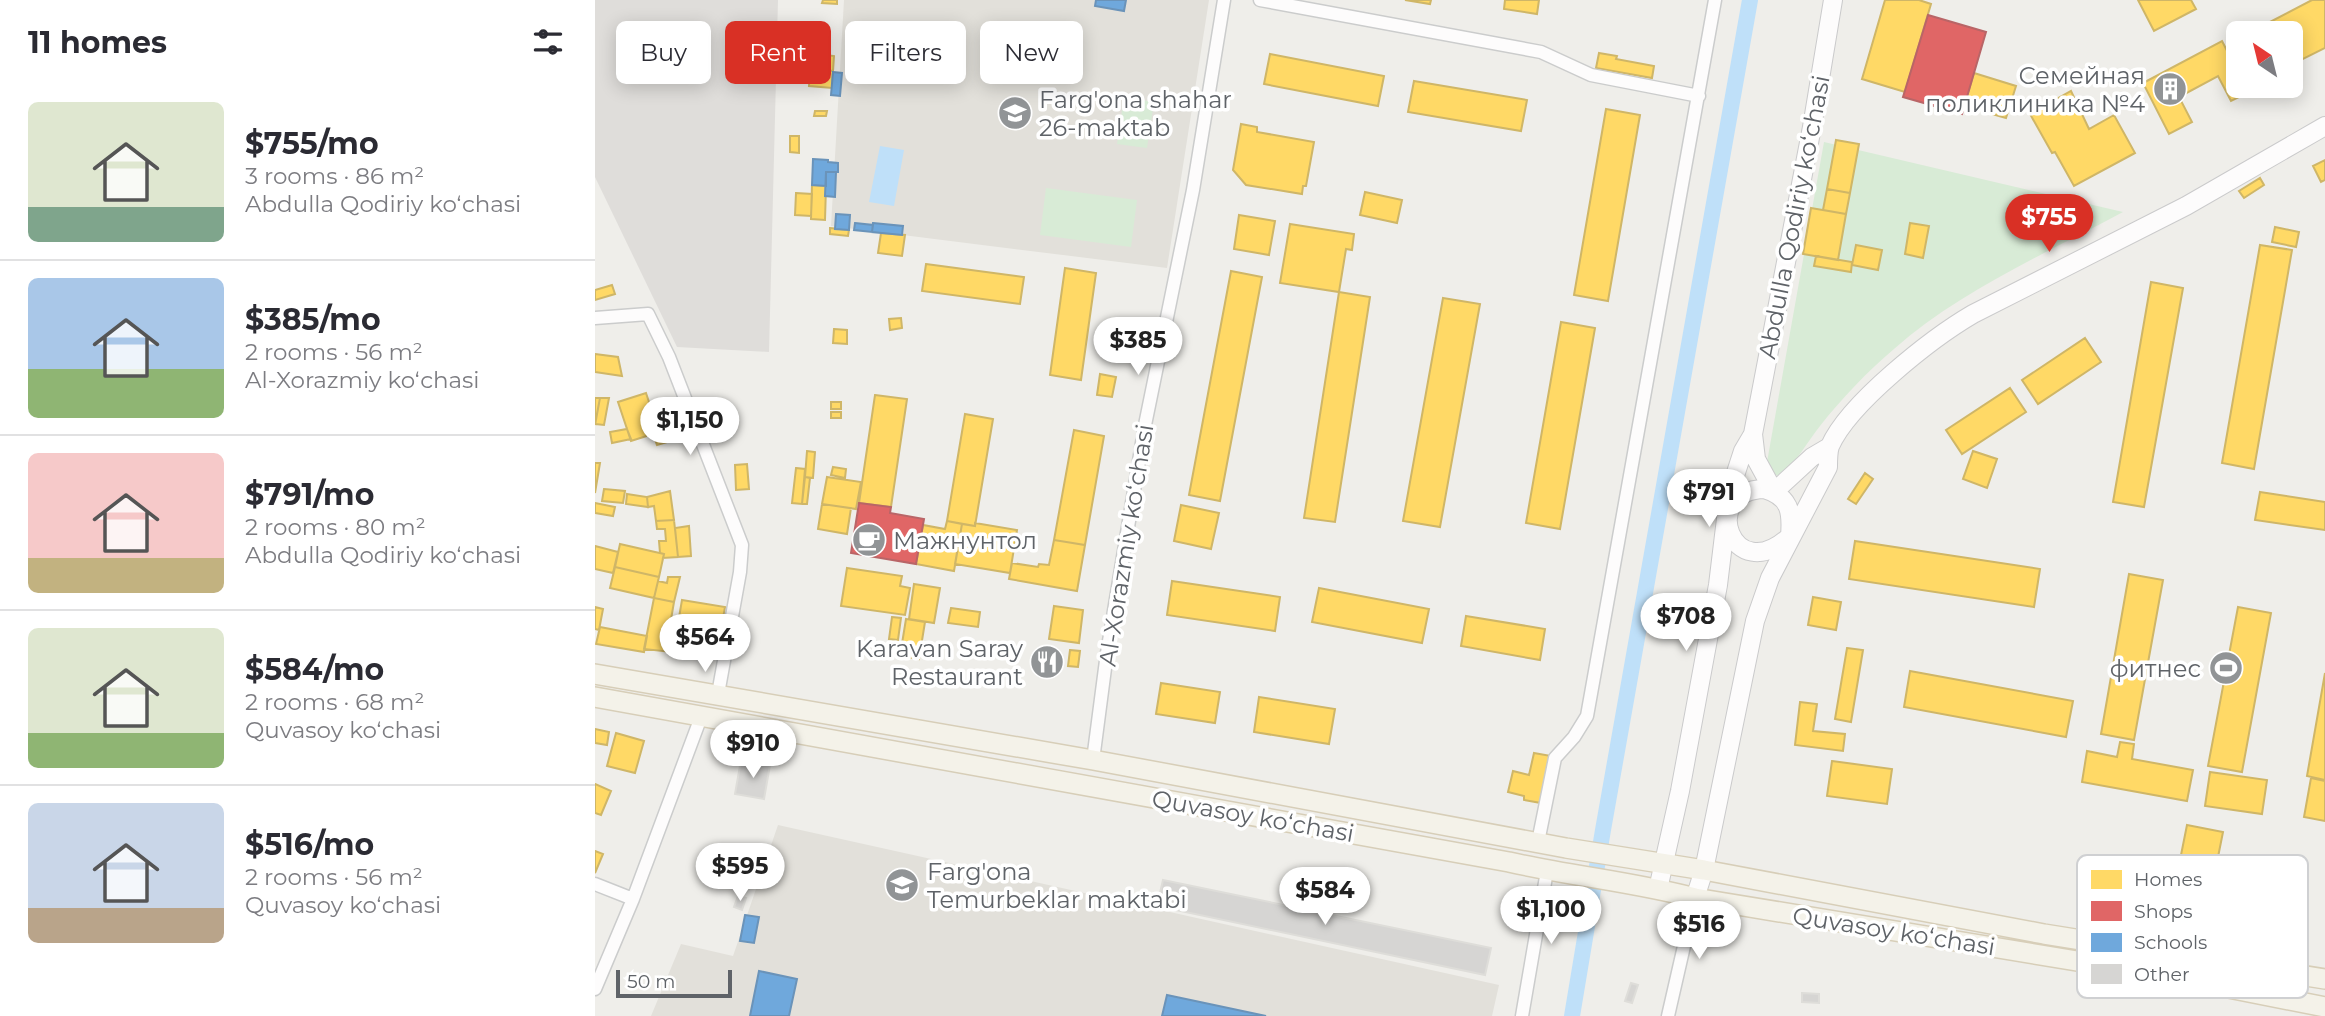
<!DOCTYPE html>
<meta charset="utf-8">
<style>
body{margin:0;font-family:Montserrat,sans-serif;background:#f7f7f7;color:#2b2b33;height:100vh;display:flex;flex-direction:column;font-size:26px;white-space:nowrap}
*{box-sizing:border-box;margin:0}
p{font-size:23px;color:#7c7c81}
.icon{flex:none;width:38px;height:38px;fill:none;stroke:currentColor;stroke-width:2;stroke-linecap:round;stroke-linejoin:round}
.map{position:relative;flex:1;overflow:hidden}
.sheet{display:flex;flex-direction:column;background:#fff;width:595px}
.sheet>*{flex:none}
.hud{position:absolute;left:21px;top:21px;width:665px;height:63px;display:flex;gap:14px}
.needle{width:46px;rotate:325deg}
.tools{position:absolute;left:1631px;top:21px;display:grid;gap:14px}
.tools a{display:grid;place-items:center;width:77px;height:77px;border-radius:10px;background:#fff;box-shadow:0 4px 18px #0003;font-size:35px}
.scale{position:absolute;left:21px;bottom:18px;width:116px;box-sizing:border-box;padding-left:7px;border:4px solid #5f6368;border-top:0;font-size:19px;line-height:24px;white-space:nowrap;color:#5f6368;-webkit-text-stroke:5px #fff;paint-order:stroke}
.price{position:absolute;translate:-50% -60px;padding:0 16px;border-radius:24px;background:#fff;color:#222;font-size:23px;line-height:46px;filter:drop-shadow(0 2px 4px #0008)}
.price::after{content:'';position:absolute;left:50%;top:42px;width:21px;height:16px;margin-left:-10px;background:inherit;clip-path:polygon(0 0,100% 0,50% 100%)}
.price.current{background:#d93025;color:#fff}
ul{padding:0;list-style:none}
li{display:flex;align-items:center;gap:21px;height:175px;padding:0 28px}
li+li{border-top:2px solid #e1e1e2}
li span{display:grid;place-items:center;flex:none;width:196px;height:140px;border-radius:10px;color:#555}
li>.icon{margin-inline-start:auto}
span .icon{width:84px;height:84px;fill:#fffc;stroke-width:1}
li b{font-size:30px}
h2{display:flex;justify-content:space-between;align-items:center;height:84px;padding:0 28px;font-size:30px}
.chip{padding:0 24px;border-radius:10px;background:#fff;box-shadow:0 4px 18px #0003;font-size:24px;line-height:63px}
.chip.current{background:#d93025;color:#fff}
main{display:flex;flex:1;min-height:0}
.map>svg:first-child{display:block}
</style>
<main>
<section class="sheet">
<h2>11 homes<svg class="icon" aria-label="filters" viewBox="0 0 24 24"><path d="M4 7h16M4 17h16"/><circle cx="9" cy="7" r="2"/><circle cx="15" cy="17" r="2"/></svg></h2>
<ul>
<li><span style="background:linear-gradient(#dfe7d0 75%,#7fa58c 0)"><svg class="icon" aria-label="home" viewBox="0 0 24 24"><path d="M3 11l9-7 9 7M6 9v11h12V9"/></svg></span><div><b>$755/mo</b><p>3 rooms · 86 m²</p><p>Abdulla Qodiriy koʻchasi</p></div></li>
<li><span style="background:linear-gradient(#a9c7e8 65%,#8fb573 0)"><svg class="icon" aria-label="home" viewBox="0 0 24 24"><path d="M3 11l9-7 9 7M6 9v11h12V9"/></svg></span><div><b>$385/mo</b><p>2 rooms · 56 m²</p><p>Al-Xorazmiy koʻchasi</p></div></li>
<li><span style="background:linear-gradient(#f6c9c9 75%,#c2b280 0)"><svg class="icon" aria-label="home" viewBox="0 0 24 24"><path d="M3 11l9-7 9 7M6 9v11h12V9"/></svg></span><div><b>$791/mo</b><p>2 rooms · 80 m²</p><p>Abdulla Qodiriy koʻchasi</p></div></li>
<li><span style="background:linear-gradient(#dfe7d0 75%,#8fb573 0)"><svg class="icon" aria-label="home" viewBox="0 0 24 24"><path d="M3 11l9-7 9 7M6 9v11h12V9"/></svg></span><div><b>$584/mo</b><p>2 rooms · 68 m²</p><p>Quvasoy koʻchasi</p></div></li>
<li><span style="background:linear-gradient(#c9d6e8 75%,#b9a48a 0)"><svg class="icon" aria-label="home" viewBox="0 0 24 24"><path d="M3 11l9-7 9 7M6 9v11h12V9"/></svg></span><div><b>$516/mo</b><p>2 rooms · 56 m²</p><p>Quvasoy koʻchasi</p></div></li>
</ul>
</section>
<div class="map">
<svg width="1730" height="1016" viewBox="0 0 1730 1016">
<rect width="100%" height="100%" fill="#efeeea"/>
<path fill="#dfddda" d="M0,0H183L174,352L82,347L0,177Z"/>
<path fill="#e2e0da" d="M249,0H614L572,268L236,226Z
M183,825L904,985L897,1016H56L86,944L138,956Z"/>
<path fill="#d8ebd6" d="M529,97L559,102L552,148L522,144Z
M1229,142L1528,212C1452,253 1364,291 1299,349C1272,372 1247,398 1225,426C1212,442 1202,463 1184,475H1179L1172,462Z
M451,188L542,200L536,247L445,235Z"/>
<path fill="#bfe0f9" d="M285,146L309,150L299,206L274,202Z"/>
<path fill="#ffd966" stroke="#cfb667" stroke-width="2" d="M228,0H242V4L227,3Z
M810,0H836L835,4Z
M910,0H944L942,14L909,9Z
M1290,0H1324L1336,4L1310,92L1267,79Z
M1543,0H1596L1601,9L1559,31Z
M1717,0H1730V48L1696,65V33H1678L1673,23Z
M1627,41L1643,72V86H1651L1654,92L1636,101L1623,76L1584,97L1597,122L1574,134L1548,83Z
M1004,53L1022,56L1021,59L1059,66L1057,78L1001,68Z
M224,54L239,56L238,71L223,69Z
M675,54L789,76L783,106L669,84Z
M215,69L238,71L237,88L214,86Z
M1379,73L1421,86L1411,118L1369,106Z
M819,81L932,100L926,131L813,112Z
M1476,91L1494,129L1519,115L1540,153L1479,186L1460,152L1457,153L1435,114Z
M1011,109L1045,115L1013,301L979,295Z
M220,111H232L231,116H219Z
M646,124L662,127V132L719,142L711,186H708L707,194L651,185L638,170Z
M195,136H204V153L195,152Z
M1241,140L1264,144L1255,193L1232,189Z
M1730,160V180L1726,182L1718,166Z
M1665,178L1669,185L1649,198L1644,191Z
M217,185L231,186L230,220L216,219Z
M1232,189L1255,193L1251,214L1228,210Z
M770,192L807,200L802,223L765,215Z
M201,193L217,194L216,216L200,215Z
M1216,208L1251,214L1243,260L1208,254Z
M644,215L680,221L674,255L639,249Z
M1315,223L1334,226L1328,258L1310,254Z
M695,224L759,234L757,250L751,249L744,292L685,283Z
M1680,227L1704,232L1701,247L1677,242Z
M235,228L254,230L253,236L235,234Z
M286,233L310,235L307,256L283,253Z
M1261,245L1287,250L1283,270L1257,265Z
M1665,245L1697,250L1659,469L1627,463Z
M1221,256L1257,262L1256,272L1219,266Z
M331,264L429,277L425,304L327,291Z
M470,268L501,273L486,380L455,375Z
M636,271L667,277L625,501L594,495Z
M1556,282L1588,288L1549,507L1518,502Z
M17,285L20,294L0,300V290Z
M744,292L775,297L740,522L709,518Z
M848,298L885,304L845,527L808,521Z
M306,318L307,328L295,330L294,319Z
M966,322L1000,328L965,529L931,523Z
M239,329L252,330V344L238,343Z
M535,332L548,335L544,356L531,354Z
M1490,338L1506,362L1443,404L1427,380Z
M0,354L23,357L27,376L0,372Z
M505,374L521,377L517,397L502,395Z
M1415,388L1431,412L1367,454L1351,430Z
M51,393L64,432L36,441L23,402Z
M280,395L312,399L296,507L264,503Z
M0,398H5L0,425Z
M5,398H14L9,425L0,424Z
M236,402H246V409H236Z
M236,412H246V418H236Z
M370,414L398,419L380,526L352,521Z
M78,427L82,439L62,445L58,434Z
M32,429L36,439L17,443L15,432Z
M479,430L509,436L490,545L459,540Z
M212,451L220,452L218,478L210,477Z
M1378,451L1402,459L1392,488L1368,479Z
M0,463H5L0,493Z
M152,464L154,489L141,490L140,465Z
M238,467L251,469L250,478L236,475Z
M201,468L210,469L207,504L197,503Z
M1270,473L1278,479L1261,504L1253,499Z
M210,477L215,478L212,504H207Z
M232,477L266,482L261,509L227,504Z
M9,489L30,491L28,503L7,501Z
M75,491L79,520L61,521L59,506L53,507L52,497Z
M1665,492L1730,502V530L1660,520Z
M32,494L52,497L53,507L31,504Z
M0,503L20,507L18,516L0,513Z
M227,504L256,508L252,534L223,529Z
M586,505L624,513L616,549L579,541Z
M79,520L83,557L68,558L69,554L65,553L64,541H71L70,529H62L61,521Z
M352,521L367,524L359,571L321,564L328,525L350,529Z
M380,523L422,530L415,573L360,564L367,524L380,526Z
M94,526L96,556L83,557L80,528Z
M459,540L490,545L482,591L414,579L417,563L443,567L444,564L454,565Z
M1260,541L1445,569L1439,607L1254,579Z
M25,544L69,554L64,577L20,567Z
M0,546L23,552L18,573L0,569Z
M20,567L64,577L59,598L15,588Z
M252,568L307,576L305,586L315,588L310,615L246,606Z
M1534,574L1568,580L1539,740L1506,734Z
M73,577H85L79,602L59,598L63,581L72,583Z
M577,581L685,597L680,631L572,615Z
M319,584L345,588L339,623L314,619Z
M724,588L834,609L827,643L717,622Z
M1218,597L1246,602L1241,630L1213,625Z
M59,598L79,602L73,637L79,638L76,652L49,649Z
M87,600L130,607L124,641L81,635Z
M459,606L488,610L484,643L454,639Z
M0,607L8,609L4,630L0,629Z
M1643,607L1676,613L1647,772L1613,766Z
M356,608L385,612L383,627L353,623Z
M871,616L950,629L945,660L866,646Z
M297,617L306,618L303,640L294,639Z
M311,619L330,622L324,659L305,656Z
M5,627L52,636L49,652L1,644Z
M80,637L124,641L121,657L76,652Z
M1252,648L1268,650L1256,722L1240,719Z
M475,650L485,651L483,667L473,666Z
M1315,671L1478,701L1471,737L1309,707Z
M1730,673V780L1712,776Z
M566,683L625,692L620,723L561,714Z
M664,697L740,709L734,744L659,732Z
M1205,702L1222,704L1218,731L1250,734L1248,751L1200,745Z
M0,729L14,732L12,745L0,743Z
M21,733L49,741L40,773L12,766Z
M1525,742L1539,744L1537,759L1598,770L1592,801L1487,782L1492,751L1522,757Z
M939,753L956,756L946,803L929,800V796L913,792L918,771L934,775Z
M1237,761L1297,769L1292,804L1232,796Z
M1615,772L1672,780L1667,814L1610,806Z
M1716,778L1730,781V821L1709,817Z
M0,784L16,791L6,815L0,813Z
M1592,825L1628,832L1622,862L1586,855Z
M0,851L8,854L0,873Z"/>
<path fill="#e06666" stroke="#b96567" stroke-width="2" d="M1333,15L1391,32L1367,114L1308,97Z
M264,503L296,507L295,513L329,519L321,564L256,553Z"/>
<path fill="#6fa8dc" stroke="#6a93b9" stroke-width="2" d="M501,0H531L529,11L500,6Z
M238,72L247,73L245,96L236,95Z
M218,159L233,160V162L243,163V172H231V186L217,185Z
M231,172H241L240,197L230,196Z
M241,214L255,215L254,230L240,229Z
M260,223L278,225L277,232L259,230Z
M278,223L308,226L307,235L277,232Z
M150,915L164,917L159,943L145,941Z
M164,971L202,979L194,1016H155Z
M572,995L671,1016H567Z"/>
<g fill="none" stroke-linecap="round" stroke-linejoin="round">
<path stroke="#bfe0f9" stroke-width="16" d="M977,1016L1008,830L1155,0"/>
</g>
<path fill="#d6d5d3" stroke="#deddd9" stroke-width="2" d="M146,760L175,765L169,799L140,794Z
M568,880L896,948L890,975L562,906Z
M143,896L151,898L147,910L139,907Z
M1036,983L1043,985L1037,1003L1030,1001Z
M1207,993L1224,994V1003L1207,1002Z"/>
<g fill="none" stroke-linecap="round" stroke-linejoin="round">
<g stroke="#cbcccc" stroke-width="15">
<path id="street" d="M665,0L946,52L996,75L1104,96
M0,318L53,314L74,357L147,545L145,572L123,694
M498,760L512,653L550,425L598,190L629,0
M943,842L960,758L979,737L992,716L1120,0
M0,884L38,899
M0,989L38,899L106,717
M927,1016L952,871
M1073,1016L1100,898"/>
</g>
<g stroke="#cacacb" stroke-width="20">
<path id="secondary" d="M1234,447L1217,457L1179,492L1161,459L1158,434L1217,127L1238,0
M1169,489C1195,497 1197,511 1195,536C1137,590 1103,491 1169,489Z
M1063,889L1085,791L1123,585L1134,494L1148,451L1158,434
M1100,898L1109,870L1160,621L1175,578L1233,467C1233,460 1233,452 1235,446C1254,403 1337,338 1378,314L1591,206L1730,126"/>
</g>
<g stroke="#d7ceb8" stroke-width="22">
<path id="primary" d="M0,674L498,760L971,848L1109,870L1449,934L1730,979
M0,697L914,862C976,876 1039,882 1100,898L1573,976L1730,1007"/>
</g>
<use href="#street" stroke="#fdfcfc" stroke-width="12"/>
<use href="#secondary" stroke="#fdfcfc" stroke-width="18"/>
<use href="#primary" stroke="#f4f2e9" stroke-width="19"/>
</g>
<defs>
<g id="building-disc" transform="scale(1.75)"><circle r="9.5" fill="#919496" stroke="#fff"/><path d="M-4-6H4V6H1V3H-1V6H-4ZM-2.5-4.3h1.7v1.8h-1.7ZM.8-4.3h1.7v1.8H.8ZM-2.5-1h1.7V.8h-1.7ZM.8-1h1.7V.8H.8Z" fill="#fff"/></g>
<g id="school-disc" transform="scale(1.75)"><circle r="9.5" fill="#919496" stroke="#fff"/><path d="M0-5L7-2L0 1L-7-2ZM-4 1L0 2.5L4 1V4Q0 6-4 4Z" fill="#fff"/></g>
<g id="cafe-disc" transform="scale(1.75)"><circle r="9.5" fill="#919496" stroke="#fff"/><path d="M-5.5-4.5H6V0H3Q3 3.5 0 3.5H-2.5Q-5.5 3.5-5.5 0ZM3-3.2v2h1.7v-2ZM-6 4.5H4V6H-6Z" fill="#fff"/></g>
<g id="restaurant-disc" transform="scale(1.75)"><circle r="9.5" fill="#919496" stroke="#fff"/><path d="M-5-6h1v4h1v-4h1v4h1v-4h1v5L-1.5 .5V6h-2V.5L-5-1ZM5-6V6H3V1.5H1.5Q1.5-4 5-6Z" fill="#fff"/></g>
<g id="stadium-disc" transform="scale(1.75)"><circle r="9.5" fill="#919496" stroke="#fff"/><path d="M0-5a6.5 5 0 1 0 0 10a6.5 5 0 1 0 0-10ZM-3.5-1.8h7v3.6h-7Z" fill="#fff"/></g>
<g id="university-disc" transform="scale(1.75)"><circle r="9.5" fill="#919496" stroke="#fff"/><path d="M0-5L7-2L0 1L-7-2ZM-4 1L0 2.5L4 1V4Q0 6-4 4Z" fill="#fff"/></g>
</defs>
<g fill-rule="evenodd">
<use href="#building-disc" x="1575" y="89"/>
<use href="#school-disc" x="420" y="113"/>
<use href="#cafe-disc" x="274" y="540"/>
<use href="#restaurant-disc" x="452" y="662"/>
<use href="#stadium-disc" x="1631" y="668"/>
<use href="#university-disc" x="307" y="885"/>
</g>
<g text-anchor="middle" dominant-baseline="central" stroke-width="7" stroke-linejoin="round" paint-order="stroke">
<g font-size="24" fill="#5f6368" stroke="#fff" text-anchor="end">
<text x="1550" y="75">Семейная<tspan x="1550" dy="28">поликлиника №4</tspan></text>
<text x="444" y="99" text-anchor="start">Farg'ona shahar<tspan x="444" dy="28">26-maktab</tspan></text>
<text x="298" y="540" text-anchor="start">Мажнунтол</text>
<text x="428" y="648">Karavan Saray<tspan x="428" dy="28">Restaurant</tspan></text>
<text x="1606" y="668">фитнес</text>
<text x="332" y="871" text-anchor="start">Farg'ona<tspan x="332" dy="28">Temurbeklar maktabi</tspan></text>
</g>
<g font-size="24" fill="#5f6368" stroke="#fff">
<text transform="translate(1199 217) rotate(-79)">Abdulla Qodiriy koʻchasi</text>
<text transform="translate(531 545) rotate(-81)">Al-Xorazmiy koʻchasi</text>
<text transform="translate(658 816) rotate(10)">Quvasoy koʻchasi</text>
<text transform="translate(1299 931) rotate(9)">Quvasoy koʻchasi</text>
</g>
</g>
<rect x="1482" y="855" width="231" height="143" rx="10" fill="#fff" stroke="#cfd0d2" stroke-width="2"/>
<rect x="1496" y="870" width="31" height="19" fill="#ffd966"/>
<rect x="1496" y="901" width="31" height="20" fill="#e06666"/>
<rect x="1496" y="933" width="31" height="19" fill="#6fa8dc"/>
<rect x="1496" y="964" width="31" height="20" fill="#d6d5d3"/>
<g font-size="19" fill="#5f6368">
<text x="1539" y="886">Homes</text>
<text x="1539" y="918">Shops</text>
<text x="1539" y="949">Schools</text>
<text x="1539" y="981">Other</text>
</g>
</svg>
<div class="tools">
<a><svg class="needle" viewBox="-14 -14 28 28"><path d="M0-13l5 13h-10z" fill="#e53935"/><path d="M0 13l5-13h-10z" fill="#7c7c81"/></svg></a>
</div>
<div class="scale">50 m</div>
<b class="price current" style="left:1454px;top:254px">$755</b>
<b class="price" style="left:543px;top:377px">$385</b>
<b class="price" style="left:95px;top:457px">$1,150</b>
<b class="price" style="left:1114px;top:529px">$791</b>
<b class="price" style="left:1091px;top:653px">$708</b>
<b class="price" style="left:110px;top:674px">$564</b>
<b class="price" style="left:158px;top:780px">$910</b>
<b class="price" style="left:145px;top:903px">$595</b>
<b class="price" style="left:730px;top:927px">$584</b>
<b class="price" style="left:956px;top:946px">$1,100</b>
<b class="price" style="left:1104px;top:961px">$516</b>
<div class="hud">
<a class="chip">Buy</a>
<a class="chip current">Rent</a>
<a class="chip">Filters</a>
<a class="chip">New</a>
</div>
</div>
</main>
